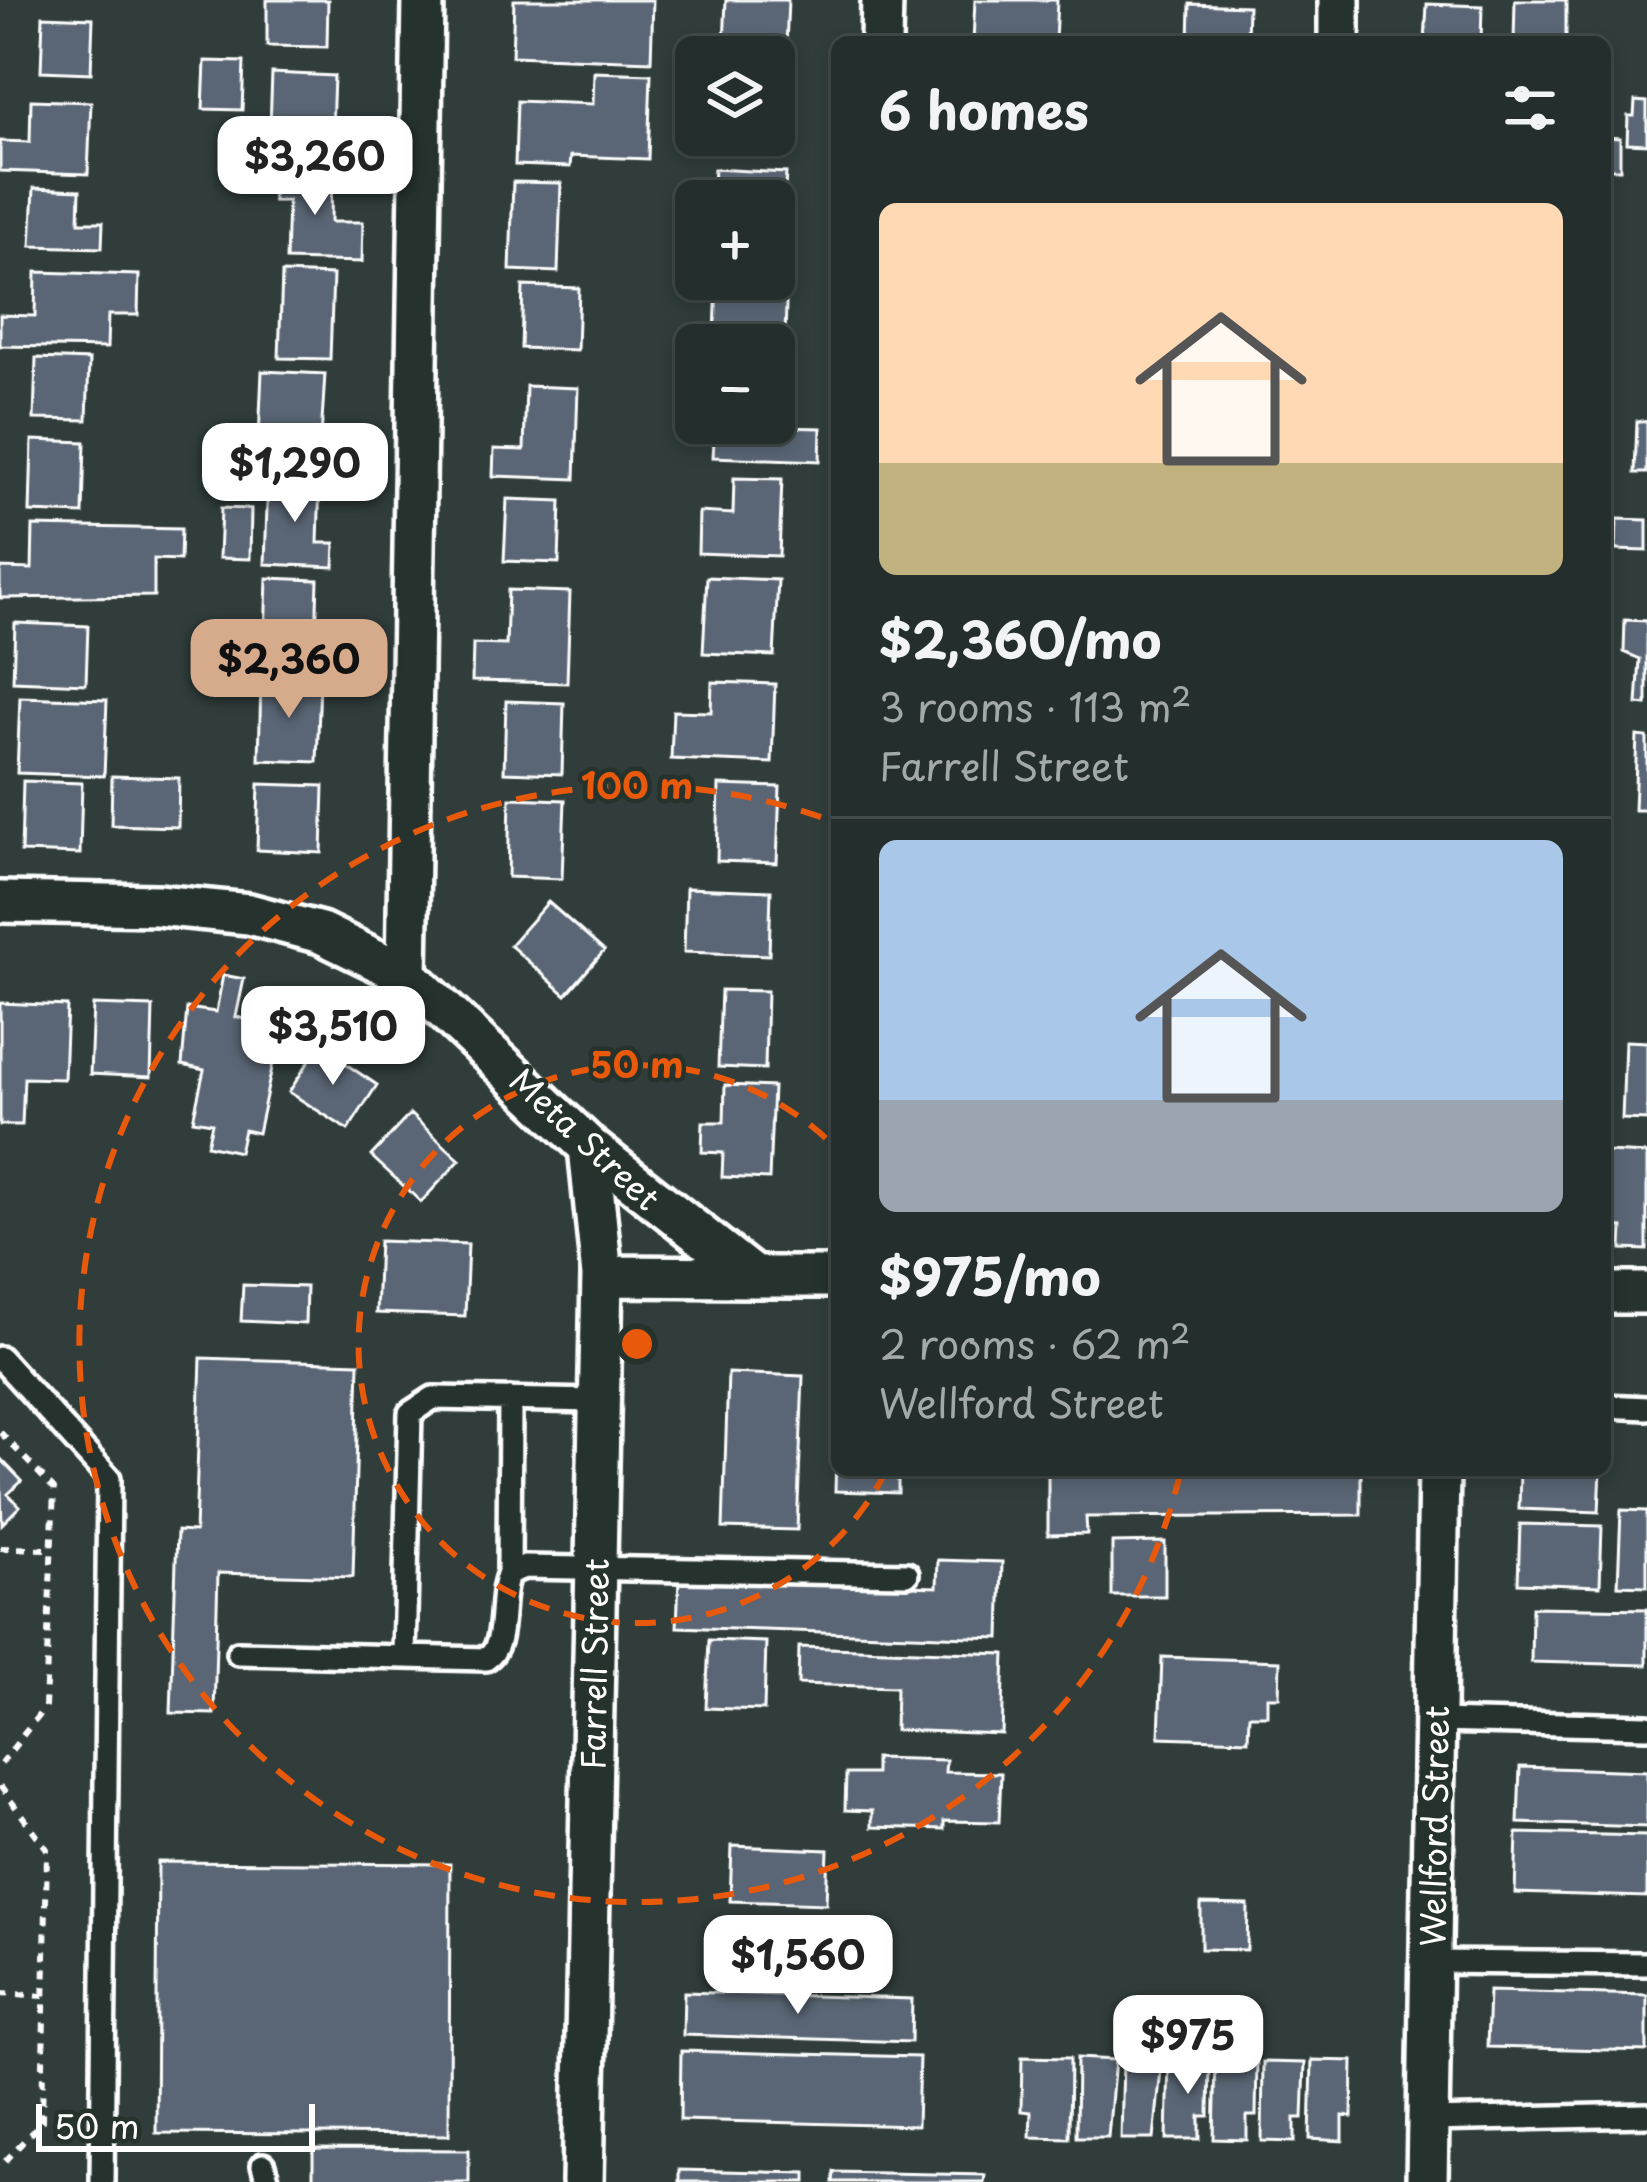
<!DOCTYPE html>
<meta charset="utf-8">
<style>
body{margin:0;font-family:"Playpen Sans",sans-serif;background:#303a38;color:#f1f3f6;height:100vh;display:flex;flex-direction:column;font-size:45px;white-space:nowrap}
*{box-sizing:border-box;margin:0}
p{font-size:39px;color:#a3a8a9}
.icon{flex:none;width:66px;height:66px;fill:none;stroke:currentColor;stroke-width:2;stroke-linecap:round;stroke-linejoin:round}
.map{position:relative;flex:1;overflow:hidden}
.details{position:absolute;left:831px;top:36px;width:780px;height:1440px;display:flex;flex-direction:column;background:#242e2c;border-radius:18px;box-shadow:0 6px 18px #0003,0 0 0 3px #414a48}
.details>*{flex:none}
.controls{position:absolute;left:675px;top:36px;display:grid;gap:24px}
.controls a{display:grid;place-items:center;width:120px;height:120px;border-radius:18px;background:#242e2c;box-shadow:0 6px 18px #0003,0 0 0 3px #414a48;font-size:60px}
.scale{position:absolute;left:36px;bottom:30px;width:279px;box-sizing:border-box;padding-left:12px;border:6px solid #fff;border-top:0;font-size:33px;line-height:42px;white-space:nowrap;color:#fff;-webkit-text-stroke:9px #26332d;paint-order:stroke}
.price{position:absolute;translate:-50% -102px;padding:0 27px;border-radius:24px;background:#fff;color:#222;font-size:39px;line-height:78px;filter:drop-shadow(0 3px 6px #0008)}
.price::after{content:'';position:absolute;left:50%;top:72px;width:36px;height:27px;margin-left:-18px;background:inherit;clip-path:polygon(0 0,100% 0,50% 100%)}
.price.current{background:#d6ab8b;color:#111}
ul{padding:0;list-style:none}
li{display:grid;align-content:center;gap:24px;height:636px;padding:0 48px}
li+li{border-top:3px solid #414a48}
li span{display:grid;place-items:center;height:372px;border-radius:18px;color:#555}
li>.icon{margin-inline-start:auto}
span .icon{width:216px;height:216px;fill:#fffc;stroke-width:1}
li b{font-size:51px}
h2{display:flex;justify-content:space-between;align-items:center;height:144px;padding:0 48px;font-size:51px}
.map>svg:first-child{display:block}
</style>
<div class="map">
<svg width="1647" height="2182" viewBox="0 0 1647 2182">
<rect width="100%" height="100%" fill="#303d3b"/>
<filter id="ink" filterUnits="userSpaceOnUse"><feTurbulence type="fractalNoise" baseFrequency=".00833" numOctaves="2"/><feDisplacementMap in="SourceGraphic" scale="24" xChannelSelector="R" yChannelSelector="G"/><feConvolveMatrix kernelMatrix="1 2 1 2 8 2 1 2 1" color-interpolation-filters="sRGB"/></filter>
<g filter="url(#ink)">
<path fill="#5a6674" stroke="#fff" stroke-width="3" d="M267,0H328L327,47L267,46Z
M514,0H653L651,61L512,56Z
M726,0H788L786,47L724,44Z
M975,0H1057L1055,42H973Z
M1515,0H1566V42H1514Z
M1190,4L1248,6L1247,42H1189Z
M1427,4L1482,6L1481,42H1425Z
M43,16L93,18L91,73L41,71Z
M205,61L244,62L242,110L203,109Z
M594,72L651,74L648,159L571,156L570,167L515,165L517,101L593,104Z
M774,72L788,73L785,148L709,145V135H774Z
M272,73L334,76L331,156L269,154Z
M31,100L91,102L88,174L0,171V141L30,142Z
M1635,101L1647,102V144L1627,143L1628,116H1634Z
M1605,137L1620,138V169H1605Z
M274,168L332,169L331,222H363L362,262L286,260L288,201H273Z
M714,169L786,173L781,249H774V201L712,198Z
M513,182L561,183L558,272L510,270Z
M34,188L80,190L79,222H103L102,248L31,246Z
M36,272L139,275L138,315H108L107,348L0,346V315L35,316Z
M282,273L333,275L330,359L279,358Z
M774,273L787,274L785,336L715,334L717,279H774Z
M523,286L579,288L577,350L521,348Z
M36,358L89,360L87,420L34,419Z
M262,371L325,374L321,438L345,439L343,465L258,461Z
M774,378H782L780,427L821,428L820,461L713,457L715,423H774Z
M526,386L578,388L575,479L493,476L494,449L524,450Z
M1637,421H1647V473H1635Z
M32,440L85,442L83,514L30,512Z
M268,478L320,480L318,543H335L334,567L265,564Z
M734,478L782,479L779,556L698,553L699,512L733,514Z
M507,499L561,501L559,563L504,561Z
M221,508L251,509L250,559L219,558Z
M1617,519L1647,520V551L1616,550Z
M33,526L181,529L180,560L154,559V596L0,598V568L32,569Z
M707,577L778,580L774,656L703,653Z
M267,578L318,580L316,639L265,638Z
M508,590L570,592L567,683L472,681L473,644L506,645Z
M1625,620L1647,621V705L1637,704L1640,659L1624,652Z
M15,623L88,626L86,684L13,681Z
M261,680L320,682L317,762L259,760Z
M712,682L775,684L772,763L671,759L673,711L711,712Z
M20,697L107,700L104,776L17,773Z
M506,701L564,703L562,774L504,772Z
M1637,736L1647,737V810H1634Z
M112,776L179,778L178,827L111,825Z
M23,781L82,783L80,854L21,852Z
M259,784L324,786L322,853L257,850Z
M719,785L780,787L777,863L717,861Z
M510,798L565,800L562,879L508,877Z
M686,888L771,891L769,955L684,952Z
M548,902L604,951L566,995L510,945Z
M223,975L244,979L236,1017L281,1026L258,1133L244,1130L239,1152L207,1145L212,1123L193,1120L204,1070L182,1065L187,1008L216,1012Z
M721,990L767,991L765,1069L718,1067Z
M0,1003L67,1006L64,1079L24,1078L22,1125H0Z
M93,1005L153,1007L151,1077L90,1074Z
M1625,1041L1647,1042V1120L1622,1119Z
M319,1046L377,1085L348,1130L289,1092Z
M725,1085L773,1087L769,1179L722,1177L723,1153L702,1152L703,1122H724Z
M410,1114L460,1160L421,1202L371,1156Z
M1605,1152L1647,1154V1250L1622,1249L1623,1228L1605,1227Z
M379,1241L468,1244L465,1316L376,1313Z
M243,1285L306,1287L305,1324L241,1321Z
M201,1358L359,1363L353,1577L218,1573L214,1714L171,1713L177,1531L195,1532Z
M728,1373L803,1376L797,1530L723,1528Z
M837,1421V1470H898V1493L835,1491Z
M0,1458L22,1481L8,1494L20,1506L2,1524Z
M1048,1470H1361V1515L1086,1517L1087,1534L1048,1535Z
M1520,1470H1601L1599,1512L1519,1509Z
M1621,1510L1647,1511V1586L1618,1585Z
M1520,1524L1602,1526L1600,1586L1518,1583Z
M1165,1542V1596H1112V1543Z
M938,1560L1002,1562L1000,1638L677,1627L679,1578L937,1587Z
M1532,1607L1647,1609V1665L1531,1662Z
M709,1640L766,1642L764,1710L706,1708Z
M799,1647L1005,1654L1002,1734L895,1730L896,1687L798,1684Z
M1162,1657L1280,1661L1279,1697H1267V1715H1249L1248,1740L1159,1737Z
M875,1758L946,1760L945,1772L1001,1773L999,1822L944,1821V1829L872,1827V1811L845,1810L846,1774H875Z
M1520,1767L1647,1771V1827L1518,1823Z
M1517,1833L1647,1836V1897L1515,1893Z
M732,1846L828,1850L826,1904L730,1901Z
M158,1862L450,1864L449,2135L156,2133Z
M1201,1904L1248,1905L1247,1950L1201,1949Z
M1489,1991L1647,1995V2051L1487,2047Z
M684,1992L912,1999L911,2042L683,2035Z
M681,2051L919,2057L917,2126L680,2120Z
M1022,2057L1070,2058L1069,2138L1030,2137L1031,2112L1021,2111Z
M1077,2058L1115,2060L1108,2137H1076Z
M1123,2059L1162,2060L1154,2139H1121Z
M1169,2059L1210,2060L1209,2116H1200V2139H1167Z
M1216,2059L1257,2060L1256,2116H1247V2140L1214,2139Z
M1312,2060L1353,2061L1352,2117L1343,2116V2141L1310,2139Z
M1263,2062L1305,2063L1303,2118H1295V2142L1262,2141Z
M313,2149L469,2150V2182H313Z
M679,2170L806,2173V2182H679Z
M834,2172L985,2175L984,2182H833Z"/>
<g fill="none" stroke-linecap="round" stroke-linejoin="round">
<g stroke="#fff" stroke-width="30">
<path id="lane" d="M0,1358L109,1478L102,2182
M1605,1406L1647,1408
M509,1573L510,1399
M238,1653L486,1659C509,1645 497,1597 509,1573L524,1567L907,1574
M404,1656L410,1413L433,1398L599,1401
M1435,1721L1647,1726
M1431,1962L1647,1964
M1428,2120L1647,2115
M263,2165L268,2182"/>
</g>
<g stroke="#fff" stroke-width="48">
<path id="street" d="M881,42L882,0
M1339,42V0
M0,902L157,905L249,914L321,933L407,975L589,1147L754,1277H837
M407,975L423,0
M602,1276L754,1277
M1605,1293H1647
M583,2182L602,1276L589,1147
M1427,2182L1439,1470"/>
</g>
<path stroke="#fff" stroke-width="6" stroke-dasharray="9 9" stroke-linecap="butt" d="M0,1432L54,1489L45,1707L0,1765
M0,1548L50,1549
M0,1786L47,1849L42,2121L0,2167
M0,1993L44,1996"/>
<use href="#lane" stroke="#26332d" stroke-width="21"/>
<use href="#street" stroke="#26332d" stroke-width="39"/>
</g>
</g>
<g fill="none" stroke="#e8590c" stroke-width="6" stroke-dasharray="21 15">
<path d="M886 1471A279 279 0 1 1 836 1148"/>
<path d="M1180 1474A558 558 0 1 1 837 823"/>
</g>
<g text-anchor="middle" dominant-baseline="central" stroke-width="9" stroke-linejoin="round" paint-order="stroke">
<g font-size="33" fill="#fff" stroke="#26332d">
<text transform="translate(586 1138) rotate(43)">Meta Street</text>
<text transform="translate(593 1664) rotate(-89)">Farrell Street</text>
<text transform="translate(1433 1826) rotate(-89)">Wellford Street</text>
</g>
</g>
<circle cx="637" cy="1344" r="18" fill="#e8590c" stroke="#26332d" stroke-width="6"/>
<g font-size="36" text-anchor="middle" font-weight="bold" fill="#e8590c" stroke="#26332d" stroke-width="9" stroke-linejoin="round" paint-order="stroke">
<text x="637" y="799">100 m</text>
<text x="637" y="1078">50 m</text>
</g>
</svg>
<div class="controls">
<a><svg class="icon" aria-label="layers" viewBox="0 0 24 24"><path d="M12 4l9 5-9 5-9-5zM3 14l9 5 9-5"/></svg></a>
<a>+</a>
<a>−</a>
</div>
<div class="scale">50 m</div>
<b class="price" style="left:315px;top:218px">$3,260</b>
<b class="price" style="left:295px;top:525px">$1,290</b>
<b class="price current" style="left:289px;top:721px">$2,360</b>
<b class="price" style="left:333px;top:1088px">$3,510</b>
<b class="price" style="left:798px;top:2017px">$1,560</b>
<b class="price" style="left:1188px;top:2097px">$975</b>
<section class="details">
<h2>6 homes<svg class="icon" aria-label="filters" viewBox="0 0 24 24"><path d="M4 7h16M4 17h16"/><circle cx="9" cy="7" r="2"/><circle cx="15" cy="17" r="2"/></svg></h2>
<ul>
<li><span style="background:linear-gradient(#ffd9b3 70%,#c2b280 0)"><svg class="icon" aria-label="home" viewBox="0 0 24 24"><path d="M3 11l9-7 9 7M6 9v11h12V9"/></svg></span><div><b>$2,360/mo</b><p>3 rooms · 113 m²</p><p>Farrell Street</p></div></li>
<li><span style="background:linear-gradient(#a9c7e8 70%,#9aa5b1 0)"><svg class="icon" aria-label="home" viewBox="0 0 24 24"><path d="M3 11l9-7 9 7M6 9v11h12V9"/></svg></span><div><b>$975/mo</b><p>2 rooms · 62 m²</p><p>Wellford Street</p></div></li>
</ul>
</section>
</div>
